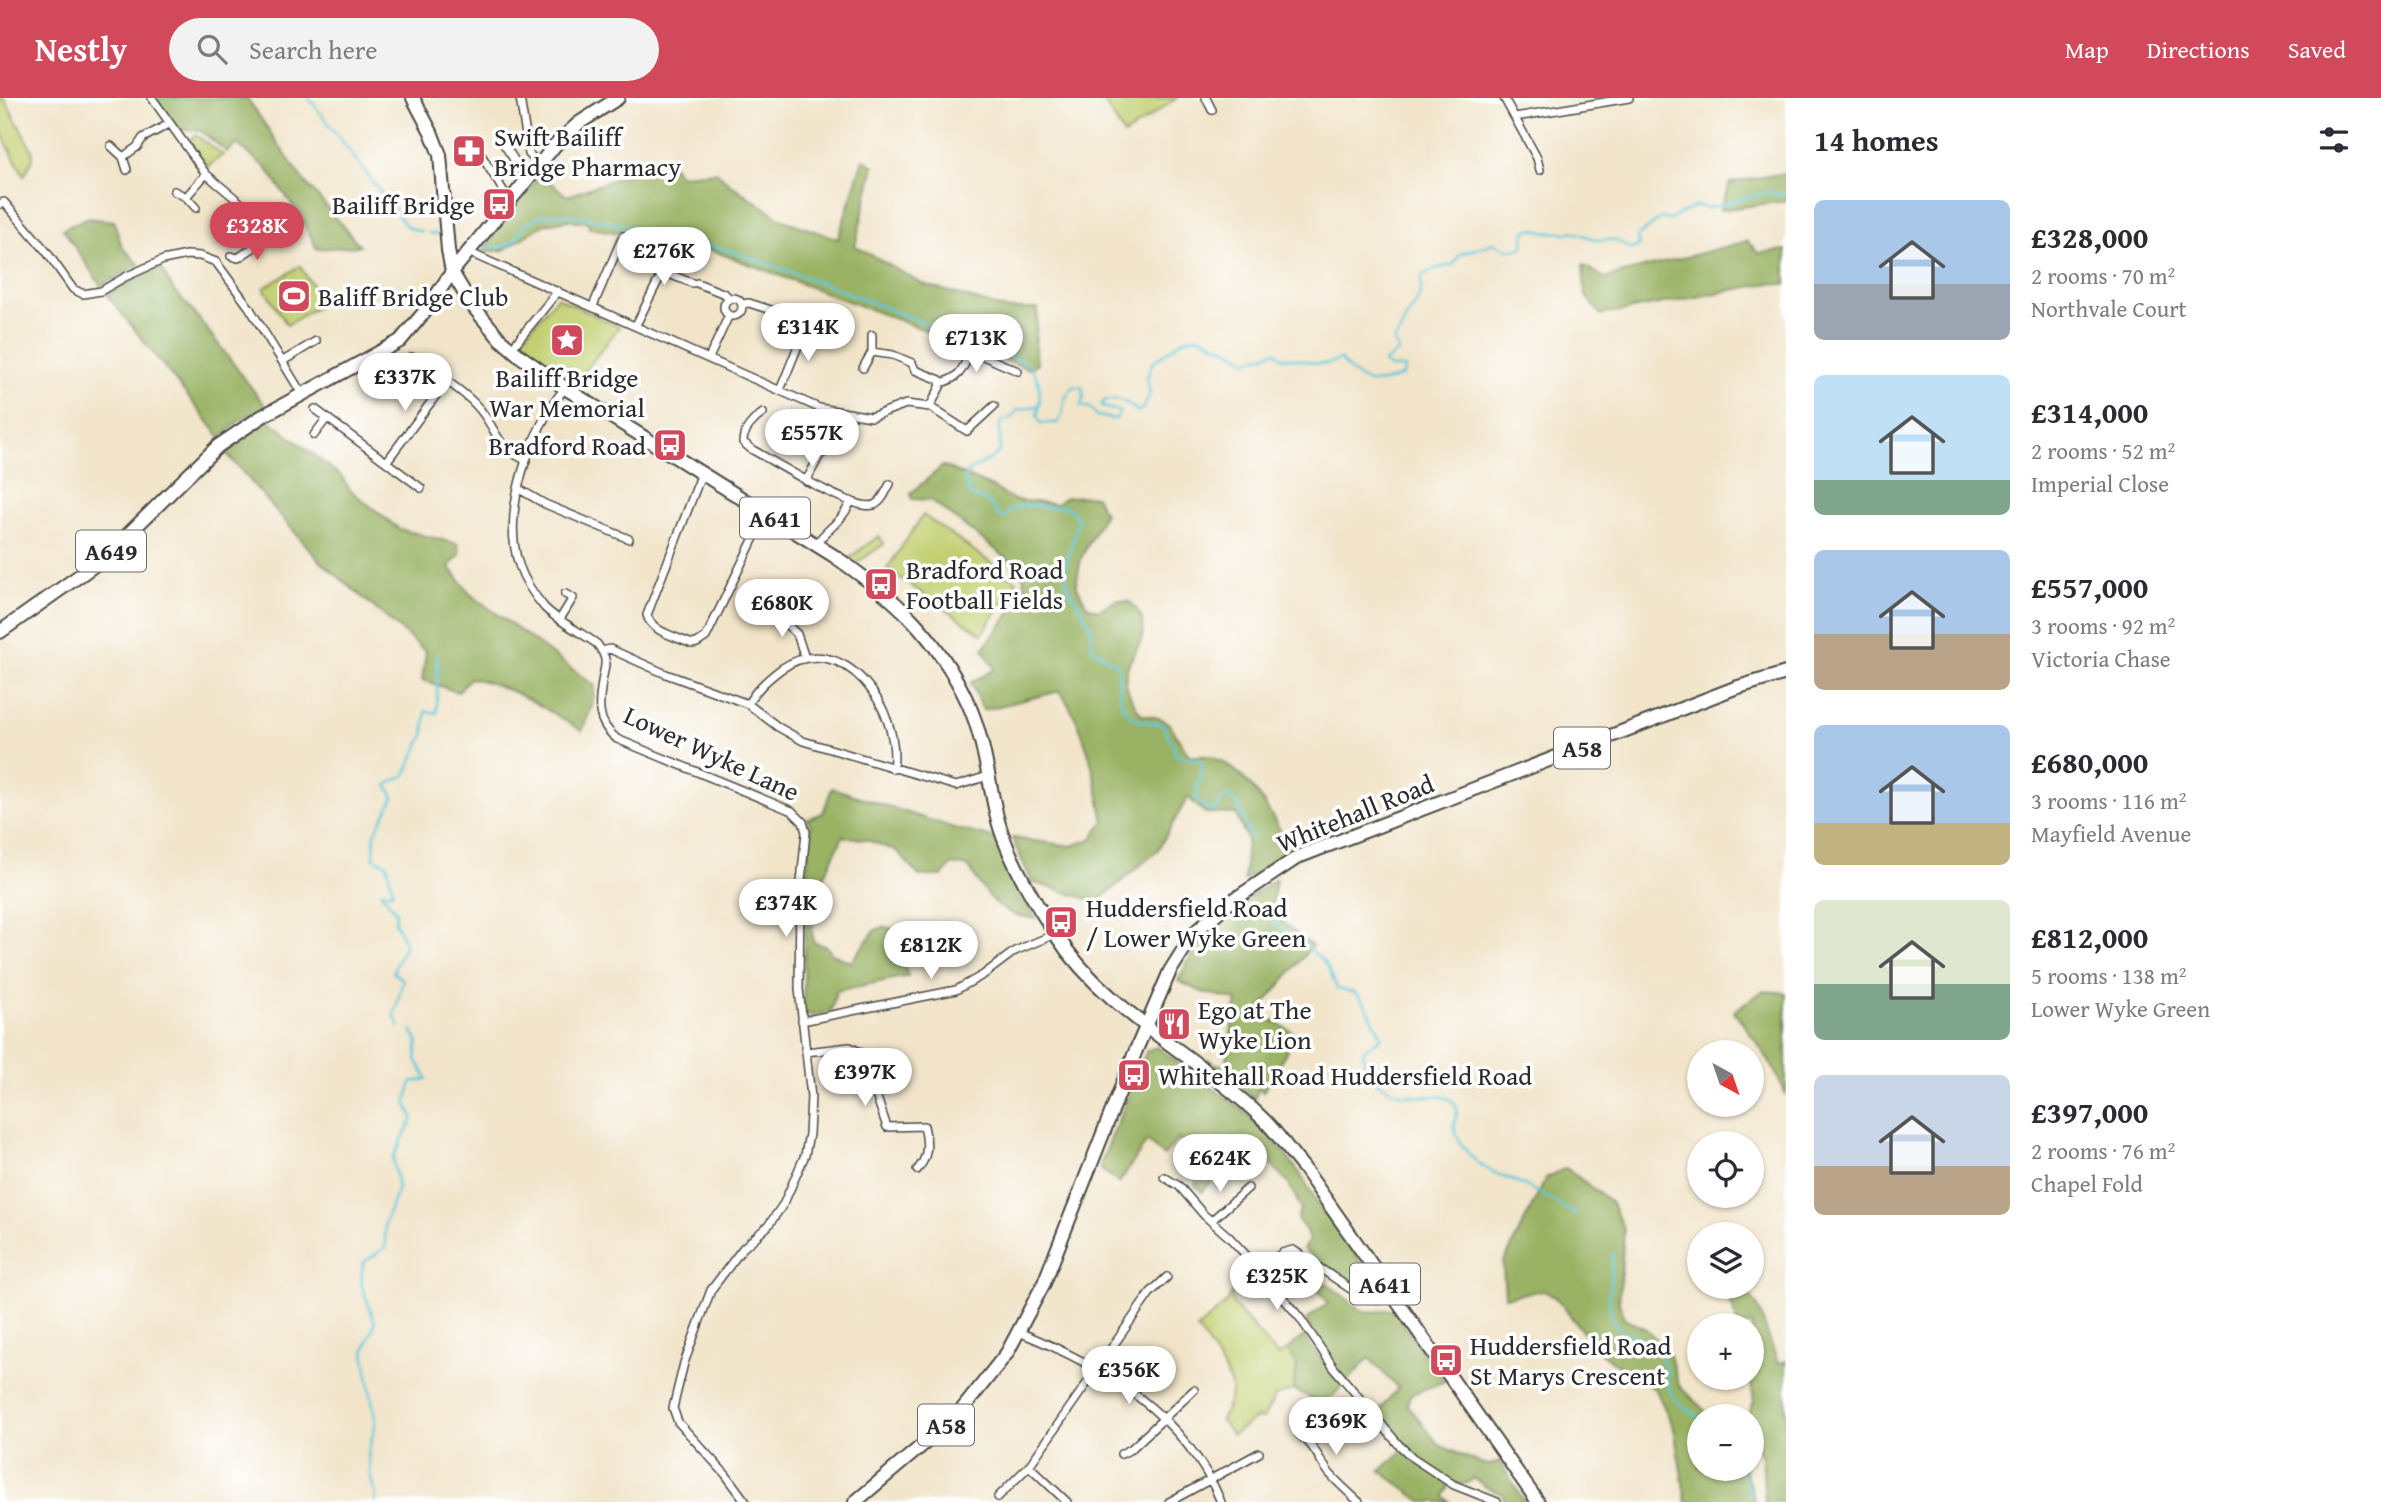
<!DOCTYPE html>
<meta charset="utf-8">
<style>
body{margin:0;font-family:"Gentium Book Plus",serif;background:#f2f2f3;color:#2b2b33;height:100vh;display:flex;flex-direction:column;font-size:26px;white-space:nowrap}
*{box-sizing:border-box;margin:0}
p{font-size:23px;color:#7c7c81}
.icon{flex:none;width:38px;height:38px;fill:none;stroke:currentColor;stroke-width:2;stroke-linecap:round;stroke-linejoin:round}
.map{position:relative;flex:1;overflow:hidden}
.details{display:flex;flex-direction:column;background:#fff;width:595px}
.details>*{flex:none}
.needle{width:46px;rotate:140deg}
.buttons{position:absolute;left:1687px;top:942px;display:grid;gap:14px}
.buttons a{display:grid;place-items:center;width:77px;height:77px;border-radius:50%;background:#fff;box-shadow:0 2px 5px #0004;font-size:35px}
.price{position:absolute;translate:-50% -60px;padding:0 16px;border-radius:24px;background:#fff;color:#222;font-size:23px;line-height:46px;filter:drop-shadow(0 2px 4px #0008)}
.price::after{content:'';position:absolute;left:50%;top:42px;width:21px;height:16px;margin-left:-10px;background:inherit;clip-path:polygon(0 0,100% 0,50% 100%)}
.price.current{background:#d1495b;color:#fff}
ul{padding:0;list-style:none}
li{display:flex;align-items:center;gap:21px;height:175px;padding:0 28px}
li span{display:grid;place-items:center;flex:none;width:196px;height:140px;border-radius:10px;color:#555}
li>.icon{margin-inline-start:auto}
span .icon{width:84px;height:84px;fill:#fffc;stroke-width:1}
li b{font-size:30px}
h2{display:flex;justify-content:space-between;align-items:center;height:84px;padding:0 28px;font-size:30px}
header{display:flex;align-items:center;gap:42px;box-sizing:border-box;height:98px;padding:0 35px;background:#d1495b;color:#fff}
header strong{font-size:33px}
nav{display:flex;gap:38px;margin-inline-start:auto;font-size:24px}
.search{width:490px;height:63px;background:#f2f2f3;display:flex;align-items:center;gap:18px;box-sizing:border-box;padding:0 24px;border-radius:38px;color:#7c7c81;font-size:26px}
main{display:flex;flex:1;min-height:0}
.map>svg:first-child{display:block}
</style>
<header>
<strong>Nestly</strong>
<div class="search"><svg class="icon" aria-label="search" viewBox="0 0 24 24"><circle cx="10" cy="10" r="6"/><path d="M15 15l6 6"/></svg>Search here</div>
<nav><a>Map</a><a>Directions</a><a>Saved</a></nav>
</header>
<main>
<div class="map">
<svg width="1786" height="1404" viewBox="0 0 1786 1404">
<rect width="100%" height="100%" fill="#fff"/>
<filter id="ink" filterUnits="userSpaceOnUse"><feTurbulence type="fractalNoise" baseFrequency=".0143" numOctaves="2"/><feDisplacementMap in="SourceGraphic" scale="14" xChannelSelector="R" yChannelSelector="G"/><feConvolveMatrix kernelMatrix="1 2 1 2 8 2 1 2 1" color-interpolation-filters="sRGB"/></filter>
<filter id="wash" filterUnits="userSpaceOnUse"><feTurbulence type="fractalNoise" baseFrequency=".00686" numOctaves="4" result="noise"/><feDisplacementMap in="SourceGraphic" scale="28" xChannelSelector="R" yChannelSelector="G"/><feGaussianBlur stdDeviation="1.57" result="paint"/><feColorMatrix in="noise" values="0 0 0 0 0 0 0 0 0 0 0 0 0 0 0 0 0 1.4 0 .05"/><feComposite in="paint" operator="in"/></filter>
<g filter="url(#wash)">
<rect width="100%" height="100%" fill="#f1e4c9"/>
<path fill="#c2d072" stroke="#767e4e" stroke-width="2" d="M0,0H4L32,52L33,61L24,78L0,33Z
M1102,0H1177L1124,37Z
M196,37L223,57L208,68L189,43Z
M300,168L323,205L287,227L264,190Z
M557,199L619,229L573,288L518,246Z
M923,417L1017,483L982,536L887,471Z
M879,438L884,446L855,466L848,461Z
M1232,1195L1233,1206L1278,1258L1288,1251L1297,1269L1293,1292L1275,1298L1263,1321L1256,1320L1232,1337L1221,1322C1225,1312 1232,1301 1231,1289C1230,1278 1205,1241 1197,1231L1227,1204Z"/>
<path fill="#99b264" stroke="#626e48" stroke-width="2" d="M162,0H247L300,78L360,148L317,151L301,119L266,70L237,46L227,54L201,33L179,31L176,33L156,3Z
M863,61L874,68L855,148L923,186L1006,211H1038L1035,248L1037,266L1029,271L703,149L589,130L588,124L567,122L543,127L502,153H483L510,113L541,77L567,98L668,62L680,77L716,74L730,86L783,122L838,141Z
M1786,75V103L1720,112L1730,85Z
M86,120L114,123L122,149L139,166L101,188L63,131Z
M1747,143L1758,155L1786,152V186L1770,185L1601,217L1585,197L1583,167L1605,180Z
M160,168L174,193L193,213L266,309L239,323L221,340L107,197Z
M269,322L342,379L350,392L399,431L458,446L460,457L449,468L470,496L595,588L592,608L582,633C548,612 510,587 470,580L458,594L422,582L426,554L319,462L226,355Z
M943,368L992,389L1014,402L1056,406L1067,399L1096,398L1104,416L1081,460L1076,487L1087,508L1098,512L1117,502L1130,504C1134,509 1141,515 1142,521C1152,557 1101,564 1142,617C1179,620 1169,634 1190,658C1197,658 1206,657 1212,659C1248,673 1267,709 1285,741L1322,740L1269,767L1244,782L1247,741L1236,716L1205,715L1188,699L1157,753L1097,804L1032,784L1012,740L1072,748L1091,741L1104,724C1095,678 1087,632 1060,593L983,612L971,585L995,571L983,551L1026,494L1024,480L1009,462L931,402L912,401L911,395Z
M832,690L951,729L1001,742L1010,776L1036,820C1003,822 983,794 969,769L952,766L942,778H919L898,754L868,742L843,738L824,778L826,784L812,830L813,844L826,848L832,856L851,864L875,832L884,829L923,838L943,829L951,828L941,840L943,849L900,857L908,878L836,893L831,913L812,918L803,914L807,771L811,728L807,721L823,715Z
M1276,781L1271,815L1312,848L1258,914L1296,936L1263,994L1259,990L1254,1001L1243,990L1207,965V962L1212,963L1213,965L1225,968L1237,902L1202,894L1178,883L1196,848L1224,817Z
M1763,893L1786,895V998C1774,966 1754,940 1734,913Z
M1157,949L1248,1016L1272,1040L1299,1074L1323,1114L1334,1126L1377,1188L1375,1194L1369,1198L1364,1196L1303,1151L1309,1142L1305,1131L1297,1121L1301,1110L1288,1084L1247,1042L1231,1063L1202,1094L1195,1087L1202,1069L1178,1040L1164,1058L1147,1043L1119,1085L1099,1070L1147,952Z
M1566,1070L1611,1104L1624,1132L1619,1205L1624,1221L1646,1231L1669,1255L1679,1287L1710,1318H1699V1370H1744L1755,1404H1686L1674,1330L1656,1292L1620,1270L1595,1250L1558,1202L1544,1192L1505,1199L1503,1166L1546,1080Z
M1311,1173L1361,1212C1375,1219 1384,1208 1394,1213L1445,1283L1410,1297L1407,1306L1439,1347L1480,1365L1490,1367L1499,1363L1525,1404H1504L1503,1396L1485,1389L1474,1380C1466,1388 1462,1387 1451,1384L1444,1398L1450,1404H1423L1380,1373L1406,1350L1377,1316L1398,1290L1369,1260L1325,1306L1293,1292L1297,1269L1288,1251L1304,1238L1323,1264H1327L1306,1222L1328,1205L1307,1178Z
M1717,1188H1739L1757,1206L1778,1265L1786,1263V1404H1765L1762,1359L1752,1337V1318H1748L1754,1303L1750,1279L1752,1227H1738L1732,1207Z"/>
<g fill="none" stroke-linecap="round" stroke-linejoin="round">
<path stroke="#5ec8d8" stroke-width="2.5" d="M309,0L407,129L422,134
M429,135L436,136
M485,149H504L515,142L525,127L542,117H570L613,125L730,153L825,186L1024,264C1042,276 1042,300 1037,318L1041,325H1057C1069,311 1057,304 1074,289H1082L1084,298L1081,308L1090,310L1097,318L1116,321L1120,314L1101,308L1104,303C1118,299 1126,303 1137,313L1144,310L1150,295L1147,282L1152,265L1183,242L1198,238L1229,252L1247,263L1276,253L1282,260C1303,258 1319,273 1340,261C1360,286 1374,291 1403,277L1405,270H1390L1384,264L1399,253L1394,243C1403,235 1401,225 1408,217C1417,204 1423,196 1421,179L1434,171L1453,167L1460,156L1494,145C1505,151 1512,155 1523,149L1524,137L1526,132L1534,131L1543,134L1569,135L1572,133L1597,142H1616L1631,151L1639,148L1637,139L1661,120L1669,122L1695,108L1709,110L1771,93L1776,97L1786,94
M1040,307L1018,312L1012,319L1000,325V353C990,364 976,366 966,376L965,384L971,399C986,400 992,406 999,419H1005C1018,402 1030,408 1048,409C1053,409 1060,408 1066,409C1071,411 1075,417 1078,421C1077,441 1063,460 1066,480C1069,499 1084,511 1090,528C1093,535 1091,543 1092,550L1118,567C1120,587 1115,614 1139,622C1146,625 1155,624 1162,626L1174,648L1175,656C1184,662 1195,659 1203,665L1195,700L1207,711L1216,712L1222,702L1228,698L1237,705L1251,741
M1266,817C1283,835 1305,845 1322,862C1330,870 1333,881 1337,891L1355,895L1365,906L1382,939L1363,953C1366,983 1386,994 1414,998C1427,1000 1446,994 1455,1006C1460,1013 1454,1020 1454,1027C1454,1033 1459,1043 1462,1047C1481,1074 1497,1075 1524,1087C1542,1096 1559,1107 1576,1116
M400,929L394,917L403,882L393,874L405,845L395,825L396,814L381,794H393L387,766L374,760L375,735L394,699L387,687L405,677L424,637L426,613L437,615V556
M1613,1155L1609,1198L1611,1220L1621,1234C1645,1239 1658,1246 1666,1270C1668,1277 1667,1286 1670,1293C1675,1305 1689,1312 1699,1319
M1742,1370L1751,1399
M375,1404L376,1398L370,1377L368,1354L376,1325L364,1254L375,1225L361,1185L363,1165L385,1150V1125L398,1090L393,1060L413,1020L406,1004L412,984L427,981L416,961L418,944L411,932"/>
</g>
</g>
<g filter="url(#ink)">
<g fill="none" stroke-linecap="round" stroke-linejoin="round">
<g stroke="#494743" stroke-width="10">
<path id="minor" d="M152,0L206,76L243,107L266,141
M520,0L529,56L539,66
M1206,0L1212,12
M1504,0L1537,60L1540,72
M1515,19L1629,0
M503,45L527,81
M111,48L123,59L127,72
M480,55L509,102
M123,59L137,49L143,40L169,26
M174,93L186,99L196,110
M186,99L206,76
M0,106L4,104L46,153L73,191L83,196L101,193L125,179L163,162L187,157L200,158L216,164L249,209L302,296
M468,154L819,310L871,319L906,306L930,309L967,333L994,308
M231,158L238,160L275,135
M648,168L692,185
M697,185L725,196L730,201
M724 209a9 9 0 1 1 18 0a9 9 0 1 1-18 0Z
M742,206L749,205L777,214
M593,208L623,138
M794,220L818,227
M636,227L662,175
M512,250L558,193
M872,254L893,257L912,265L915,272L940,282L941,287L930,309
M412,259C432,274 458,288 475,306C498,329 493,349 526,362
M709,260L729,217
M283,263L316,243
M863,270L872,254V237
M940,285C958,281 962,273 969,257L983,258L1018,273
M565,290C530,332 501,414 519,467C524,482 534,497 544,509C556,522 582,535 597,546C600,550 604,556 605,561C606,566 604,573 603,578C599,603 594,623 617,641L792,713L803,724L806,734L800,794L799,891L811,999L809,1036L805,1057L784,1105L768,1128L743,1150L711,1192L684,1265L673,1310L678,1324L726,1377L746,1404
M780,292C790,269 797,248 808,226
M315,311L421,390
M763,315C754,321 743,332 743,344L751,351C772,362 853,414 874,407C882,404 886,393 890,386
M314,337L327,320
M387,363L446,284
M702,375L647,517C651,534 677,539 692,546L697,545L706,539L766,415
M806,383L820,357L829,351L835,338
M519,391L545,406L629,441
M816,446C830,427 841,426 851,403
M785,520L786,526L797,536L805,560
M560,521L573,500L565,496
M602,553L610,551L666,576L748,606L778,629L803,643L956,688L988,678
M748,606C756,591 768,581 781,571C844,528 902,613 893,671
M802,923L956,892L983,877L1015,853L1055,836
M806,954L850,949L865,957L867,971L887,1029L924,1028C928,1045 929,1059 917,1072
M1164,1079L1179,1088L1204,1117L1229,1139L1261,1173L1300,1220L1334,1270L1399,1347L1413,1360L1454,1387L1497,1404
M1211,1123L1248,1090
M1261,1173L1282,1155L1293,1152L1364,1200L1380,1201L1391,1194
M1019,1234C1103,1268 1185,1316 1221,1404
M1299,1336C1314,1346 1319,1362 1330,1376C1339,1386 1349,1395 1359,1404
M1121,1356L1131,1351L1194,1292
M1029,1368L1067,1404
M998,1399L1029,1368L1150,1195L1167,1179
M1169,1404L1259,1355"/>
</g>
<g stroke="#494743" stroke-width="16">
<path id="primary" d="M413,0L431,34L440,57L448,152L452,174L471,206L500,241L520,258L565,290L834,458C895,500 936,536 968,605C985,642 988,684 998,723C1008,760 1035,805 1056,837C1107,915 1196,956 1262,1020C1277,1034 1289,1053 1303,1069L1538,1404
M0,534L103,461L218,348L261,319L400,243L427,211L452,174L556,46L579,25L618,0"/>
</g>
<g stroke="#494743" stroke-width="16">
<path id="trunk" d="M855,1404L957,1318L1007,1255L1044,1185L1136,952L1170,873L1194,835L1226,807L1298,759L1735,590L1786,575"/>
</g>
<use href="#minor" stroke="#fff" stroke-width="7"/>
<use href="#primary" stroke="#fff" stroke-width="12"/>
<use href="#trunk" stroke="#fff" stroke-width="12"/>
</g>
</g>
<defs>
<g id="pharmacy-square" transform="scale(1.75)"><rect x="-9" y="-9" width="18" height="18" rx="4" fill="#d1495b" stroke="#fff"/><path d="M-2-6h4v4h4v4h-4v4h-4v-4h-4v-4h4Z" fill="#fff"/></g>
<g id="bus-square" transform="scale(1.75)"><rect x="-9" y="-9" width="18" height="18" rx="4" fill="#d1495b" stroke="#fff"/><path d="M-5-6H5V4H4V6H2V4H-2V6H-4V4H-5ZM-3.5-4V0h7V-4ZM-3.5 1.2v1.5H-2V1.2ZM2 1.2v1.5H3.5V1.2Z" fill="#fff"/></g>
<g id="stadium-square" transform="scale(1.75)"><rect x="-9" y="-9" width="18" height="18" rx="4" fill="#d1495b" stroke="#fff"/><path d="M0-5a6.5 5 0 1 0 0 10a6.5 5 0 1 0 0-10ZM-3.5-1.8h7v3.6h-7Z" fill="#fff"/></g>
<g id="sight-square" transform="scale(1.75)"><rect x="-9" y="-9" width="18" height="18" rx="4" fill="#d1495b" stroke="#fff"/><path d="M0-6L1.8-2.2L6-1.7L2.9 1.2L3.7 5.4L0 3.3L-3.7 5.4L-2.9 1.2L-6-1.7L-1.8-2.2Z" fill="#fff"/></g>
<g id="restaurant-square" transform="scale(1.75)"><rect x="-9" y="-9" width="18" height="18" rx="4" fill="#d1495b" stroke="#fff"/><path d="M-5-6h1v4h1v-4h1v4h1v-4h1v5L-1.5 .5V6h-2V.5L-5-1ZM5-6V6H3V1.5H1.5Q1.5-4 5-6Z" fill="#fff"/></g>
</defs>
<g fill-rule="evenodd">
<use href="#pharmacy-square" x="469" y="53"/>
<use href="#bus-square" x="499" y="106"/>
<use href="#stadium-square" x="294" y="198"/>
<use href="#sight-square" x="567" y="242"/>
<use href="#bus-square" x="670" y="347"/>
<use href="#bus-square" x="881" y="486"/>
<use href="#bus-square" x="1061" y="824"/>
<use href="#restaurant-square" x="1174" y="926"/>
<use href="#bus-square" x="1134" y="977"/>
<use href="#bus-square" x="1446" y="1262"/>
</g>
<g text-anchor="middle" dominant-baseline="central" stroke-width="7" stroke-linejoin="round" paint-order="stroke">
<g fill="#fff" stroke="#6b6b6b" stroke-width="2">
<rect x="740" y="399.5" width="70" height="41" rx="5"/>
<rect x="76" y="432.5" width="70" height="41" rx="5"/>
<rect x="1554" y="629.5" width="56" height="41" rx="5"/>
<rect x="1350" y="1165.5" width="70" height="41" rx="5"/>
<rect x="918" y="1306.5" width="56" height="41" rx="5"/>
</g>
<g font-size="24" font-weight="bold" fill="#2b2b2b">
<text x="775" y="420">A641</text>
<text x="111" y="453">A649</text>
<text x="1582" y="650">A58</text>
<text x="1385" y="1186">A641</text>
<text x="946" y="1327">A58</text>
</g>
<g font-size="26" fill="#2b2b2b" stroke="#fff" text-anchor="start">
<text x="494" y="38">Swift Bailiff<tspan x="494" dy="30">Bridge Pharmacy</tspan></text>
<text x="475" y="106" text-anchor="end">Bailiff Bridge</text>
<text x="318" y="198">Baliff Bridge Club</text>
<text x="567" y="279" text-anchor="middle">Bailiff Bridge<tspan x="567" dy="30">War Memorial</tspan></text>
<text x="646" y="347" text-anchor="end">Bradford Road</text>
<text x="906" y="471">Bradford Road<tspan x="906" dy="30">Football Fields</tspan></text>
<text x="1086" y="809">Huddersfield Road<tspan x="1086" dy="30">/ Lower Wyke Green</tspan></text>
<text x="1198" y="911">Ego at The<tspan x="1198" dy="30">Wyke Lion</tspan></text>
<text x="1158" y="977">Whitehall Road Huddersfield Road</text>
<text x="1470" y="1247">Huddersfield Road<tspan x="1470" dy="30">St Marys Crescent</tspan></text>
</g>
<g font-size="26" fill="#2b2b2b" stroke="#fff">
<text transform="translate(712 655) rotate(25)">Lower Wyke Lane</text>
<text transform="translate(1355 715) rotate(-22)">Whitehall Road</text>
</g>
</g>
</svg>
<div class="buttons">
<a><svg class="needle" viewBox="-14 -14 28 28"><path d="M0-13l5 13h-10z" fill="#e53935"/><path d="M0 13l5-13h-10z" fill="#7c7c81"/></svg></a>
<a><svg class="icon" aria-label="locate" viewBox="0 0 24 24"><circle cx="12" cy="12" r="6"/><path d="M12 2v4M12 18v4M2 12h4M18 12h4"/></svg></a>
<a><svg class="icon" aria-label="layers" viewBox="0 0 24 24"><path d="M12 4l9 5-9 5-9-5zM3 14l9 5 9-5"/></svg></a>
<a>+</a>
<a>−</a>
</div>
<b class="price current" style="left:257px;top:164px">£328K</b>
<b class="price" style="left:664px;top:189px">£276K</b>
<b class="price" style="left:808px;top:265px">£314K</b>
<b class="price" style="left:976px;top:276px">£713K</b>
<b class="price" style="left:405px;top:315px">£337K</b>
<b class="price" style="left:812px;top:371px">£557K</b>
<b class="price" style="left:782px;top:541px">£680K</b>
<b class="price" style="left:786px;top:841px">£374K</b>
<b class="price" style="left:931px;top:883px">£812K</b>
<b class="price" style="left:865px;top:1010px">£397K</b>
<b class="price" style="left:1220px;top:1096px">£624K</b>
<b class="price" style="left:1277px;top:1214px">£325K</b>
<b class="price" style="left:1129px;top:1308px">£356K</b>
<b class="price" style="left:1336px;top:1359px">£369K</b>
</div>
<section class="details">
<h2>14 homes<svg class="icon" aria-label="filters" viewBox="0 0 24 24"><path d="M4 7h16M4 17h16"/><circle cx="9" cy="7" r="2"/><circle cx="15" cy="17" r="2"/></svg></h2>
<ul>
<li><span style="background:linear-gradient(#a9c7e8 60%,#9aa5b1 0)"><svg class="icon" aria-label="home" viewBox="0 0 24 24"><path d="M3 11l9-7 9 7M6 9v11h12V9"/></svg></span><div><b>£328,000</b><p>2 rooms · 70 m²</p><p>Northvale Court</p></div></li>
<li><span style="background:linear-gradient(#bfe0f5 75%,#7fa58c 0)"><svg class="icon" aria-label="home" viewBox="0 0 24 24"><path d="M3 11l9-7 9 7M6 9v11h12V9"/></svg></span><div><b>£314,000</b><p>2 rooms · 52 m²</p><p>Imperial Close</p></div></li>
<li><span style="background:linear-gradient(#a9c7e8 60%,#b9a48a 0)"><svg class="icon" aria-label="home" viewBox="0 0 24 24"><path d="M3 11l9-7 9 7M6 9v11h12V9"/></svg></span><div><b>£557,000</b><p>3 rooms · 92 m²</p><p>Victoria Chase</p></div></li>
<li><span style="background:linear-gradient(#a9c7e8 70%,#c2b280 0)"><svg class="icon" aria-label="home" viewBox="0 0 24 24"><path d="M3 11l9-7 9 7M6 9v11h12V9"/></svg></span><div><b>£680,000</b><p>3 rooms · 116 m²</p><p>Mayfield Avenue</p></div></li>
<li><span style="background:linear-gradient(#dfe7d0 60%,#7fa58c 0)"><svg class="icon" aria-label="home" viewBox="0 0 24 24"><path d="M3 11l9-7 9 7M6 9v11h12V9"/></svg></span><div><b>£812,000</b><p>5 rooms · 138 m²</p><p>Lower Wyke Green</p></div></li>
<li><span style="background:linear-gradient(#c9d6e8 65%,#b9a48a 0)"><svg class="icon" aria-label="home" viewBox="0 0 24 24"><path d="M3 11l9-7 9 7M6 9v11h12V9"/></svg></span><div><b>£397,000</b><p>2 rooms · 76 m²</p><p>Chapel Fold</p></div></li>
</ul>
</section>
</main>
